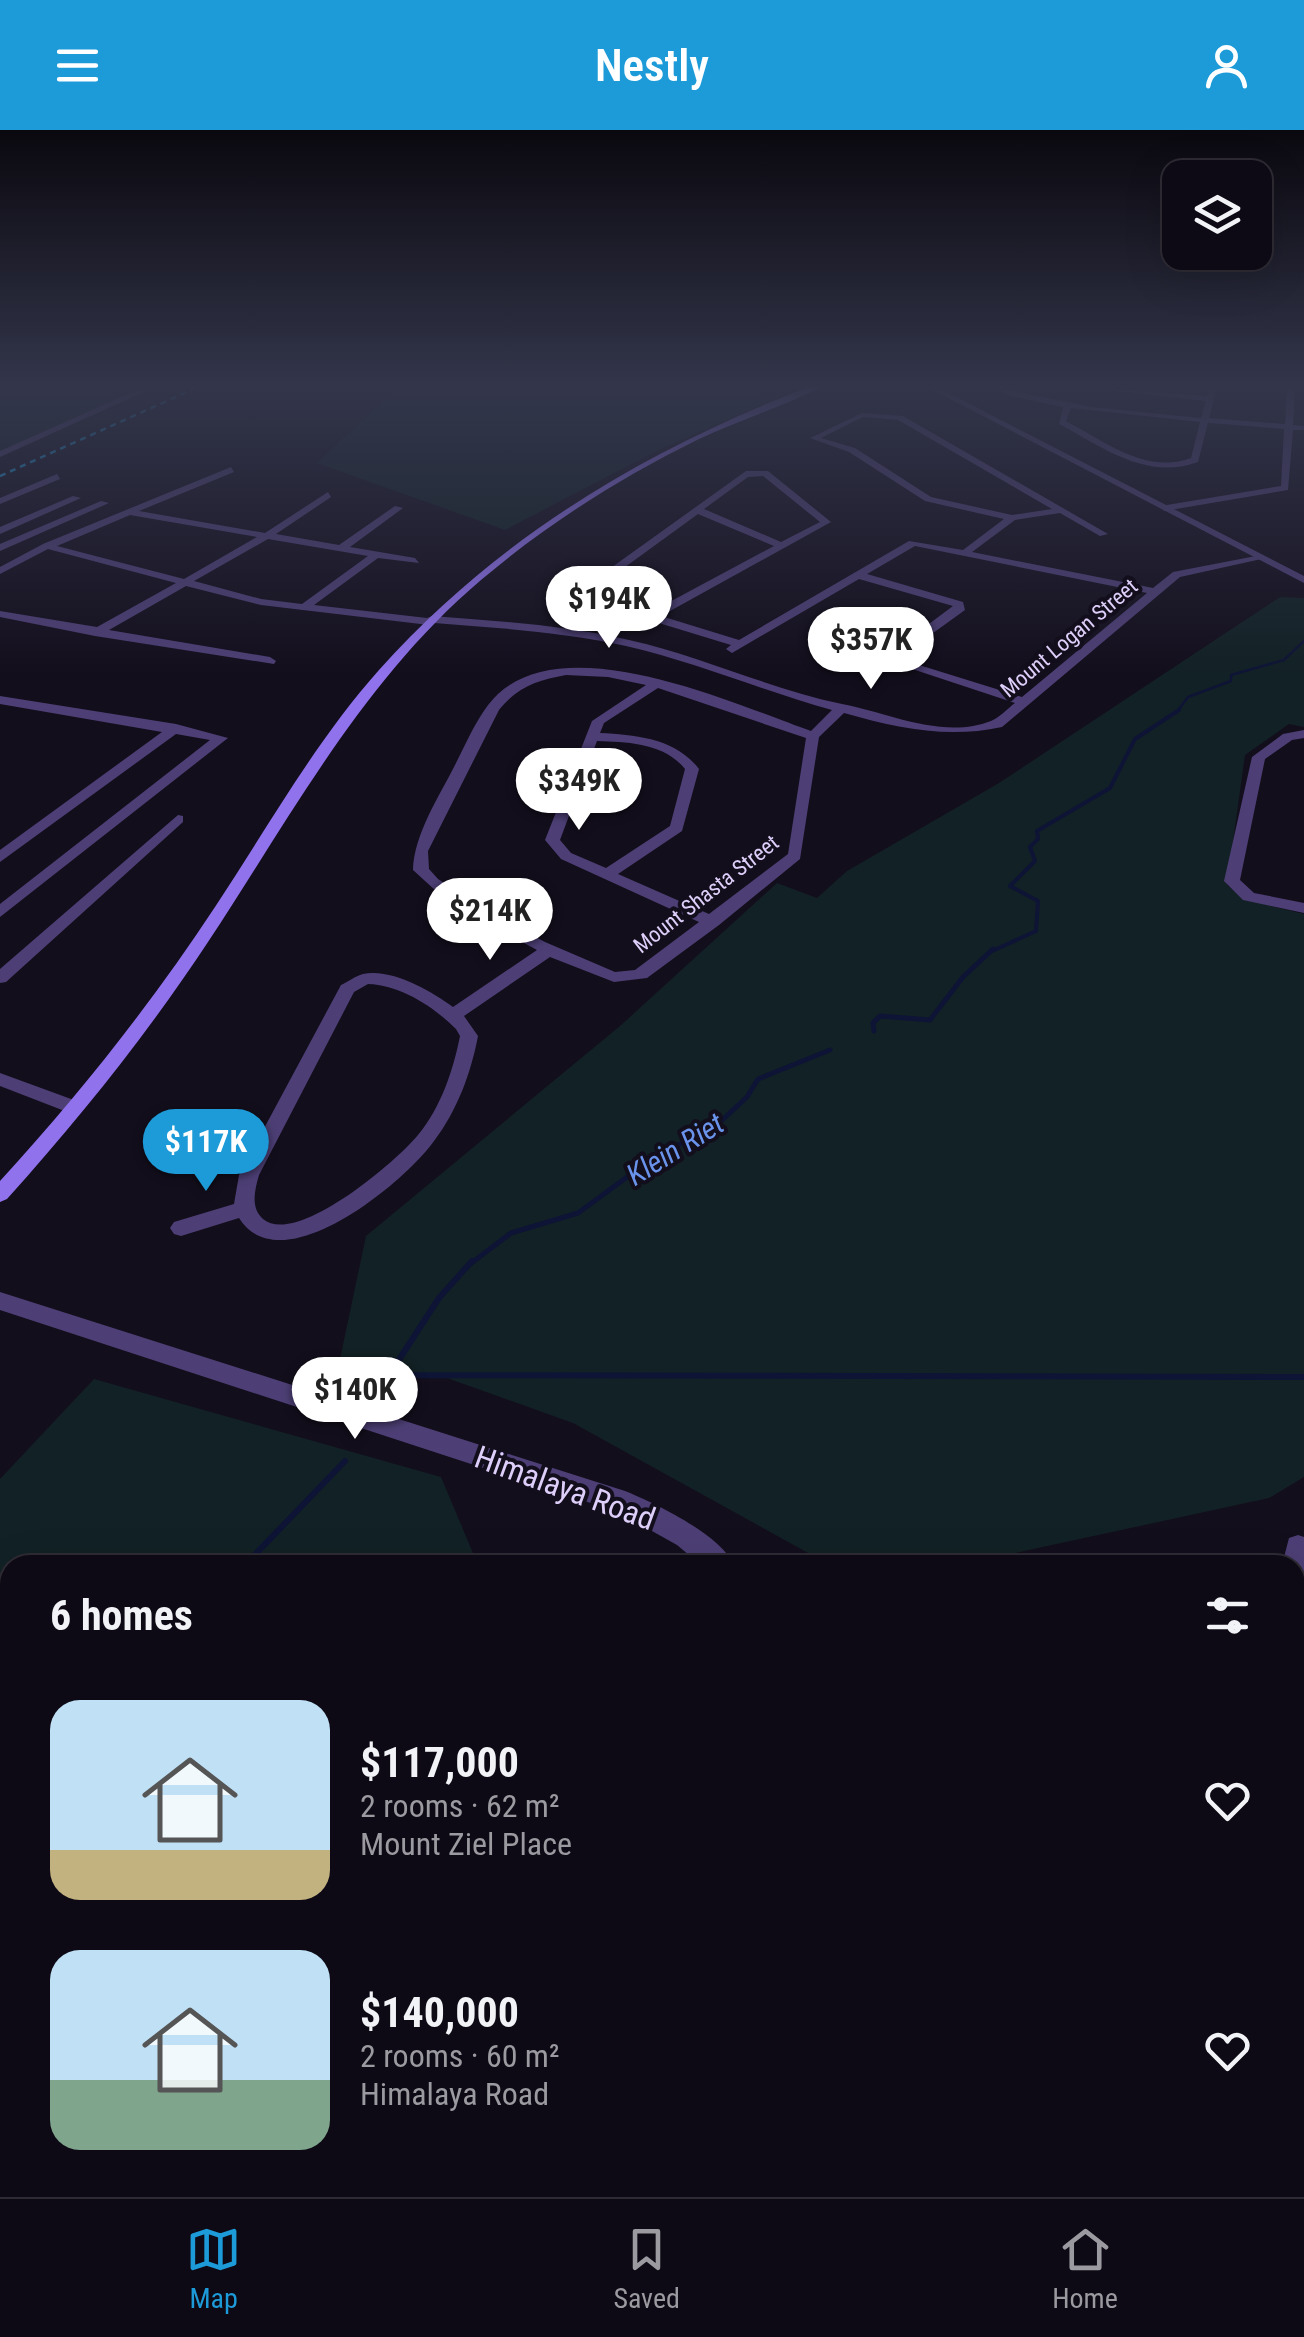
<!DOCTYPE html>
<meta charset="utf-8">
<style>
body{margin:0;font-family:"Roboto Condensed",sans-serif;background:#1c1822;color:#f1f3f6;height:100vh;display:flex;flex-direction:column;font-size:38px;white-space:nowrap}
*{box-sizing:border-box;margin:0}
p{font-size:32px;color:#9b9aa0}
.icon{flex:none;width:55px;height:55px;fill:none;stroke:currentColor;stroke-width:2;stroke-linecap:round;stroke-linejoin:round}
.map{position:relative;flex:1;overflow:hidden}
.panel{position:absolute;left:0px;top:1425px;width:1305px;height:642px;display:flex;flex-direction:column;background:#0e0a15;border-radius:30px 30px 0 0;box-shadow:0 10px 40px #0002,0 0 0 2px #2e2b34}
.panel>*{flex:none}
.buttons{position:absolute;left:1162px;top:30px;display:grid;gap:20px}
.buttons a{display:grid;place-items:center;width:110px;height:110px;border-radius:20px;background:#0e0a15;box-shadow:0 10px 40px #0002,0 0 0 2px #2e2b34;font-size:50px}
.price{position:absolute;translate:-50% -85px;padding:0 22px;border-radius:35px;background:#fff;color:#222;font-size:32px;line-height:65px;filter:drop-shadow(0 2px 5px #0008)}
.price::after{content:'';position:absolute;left:50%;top:60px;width:30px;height:22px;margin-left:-15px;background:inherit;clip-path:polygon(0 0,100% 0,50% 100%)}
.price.on{background:#1c9bd8;color:#fff}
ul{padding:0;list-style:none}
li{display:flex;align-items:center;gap:30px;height:250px;padding:0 50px}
li span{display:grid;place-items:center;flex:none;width:280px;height:200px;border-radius:30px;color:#555}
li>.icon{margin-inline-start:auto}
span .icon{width:120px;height:120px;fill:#fffc;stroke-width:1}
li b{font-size:42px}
h2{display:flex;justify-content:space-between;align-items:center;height:120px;padding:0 50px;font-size:42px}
header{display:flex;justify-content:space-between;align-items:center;height:130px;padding:0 50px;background:#1c9bd8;color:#fff;font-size:45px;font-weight:600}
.tabs{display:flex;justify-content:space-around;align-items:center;height:140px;border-top:2px solid #2e2b34;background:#0e0a15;font-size:28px;color:#9b9aa0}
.tabs a{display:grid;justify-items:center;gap:5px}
.tabs .on{color:#1c9bd8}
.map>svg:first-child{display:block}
</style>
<header><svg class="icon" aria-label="menu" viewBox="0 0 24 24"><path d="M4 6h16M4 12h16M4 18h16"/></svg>Nestly<svg class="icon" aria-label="person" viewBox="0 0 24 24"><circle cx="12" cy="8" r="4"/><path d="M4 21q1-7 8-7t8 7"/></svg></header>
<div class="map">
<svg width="1304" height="2067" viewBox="0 0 1304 2067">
<rect width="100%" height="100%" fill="#130e1c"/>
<path fill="#122125" d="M0,256H150L0,322Z
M399,256H804L658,320L505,400L317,333Z
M1280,467L1304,468V597L1289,594L1245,625L1227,755L1246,770L1304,784V1347L1269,1368L983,1430L830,1435L573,1293L447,1248L340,1229L366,1106L620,896L777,753L817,768L847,741L999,653Z
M94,1249L441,1347L478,1435H10V2058H514L507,2067H0V1349Z"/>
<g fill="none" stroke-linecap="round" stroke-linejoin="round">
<path stroke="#0e1435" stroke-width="2.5" d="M1176,583L1188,567L1231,551V545L1284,530L1304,511"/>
<path stroke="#0e1435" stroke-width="4" d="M990,822L1036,801L1038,771L1010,756L1035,731L1030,717L1038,709L1037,701L1110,658L1135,609L1179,580"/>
<path stroke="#0e1435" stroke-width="5" d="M874,901L873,893L880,886L930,890L963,847L993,819
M470,1134L511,1103L578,1083L649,1031L719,993L747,967L758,949L830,920"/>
<path stroke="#0e1435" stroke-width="6" d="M389,1245L439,1168L472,1131
M389,1245L1304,1247
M245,1435L345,1331"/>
<path stroke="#0e1435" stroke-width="8" d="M0,1718L10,1706"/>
<path fill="#4d3f75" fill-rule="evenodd" d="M989,256L1091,277L1201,288L1206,271L1075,256L1207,266L1209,256H1217L1209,288L1285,294L1287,256H1295L1293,295L1304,296V300H1293L1288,360L1164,381L1161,376L1281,356L1284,299L1208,293L1198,332C1147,351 1102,317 1059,294L1063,277L1011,266ZM1071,278L1200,292L1191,328C1147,345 1104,311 1066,291Z
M862,283L903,286L1108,404L1100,406L1060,383L1015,390L972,422L1153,458L1173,442L1261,425L1266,428L1180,447L1002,597C947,609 897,598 844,583L819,607L800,729L719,795L647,848L614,852L550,827L464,886L478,906C471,943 457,981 434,1011C405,1052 281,1155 239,1088L181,1106L174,1104L170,1098L174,1092L234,1074L239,1045L341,855C348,852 355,846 363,844C392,838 431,861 453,877L537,820L447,771L413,740C414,704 439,667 455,635C467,612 479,582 498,564C569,498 734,574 811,601L832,580C763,561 696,532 626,516C563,502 498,498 434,493L429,495L261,475L186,456L109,500L270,527L276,531L274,534L95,506L0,487V481L97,497L176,453L48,419L0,444V437L43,414L231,337L234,342L139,381L265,403L328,362L331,367L276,404L339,415L395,376L403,378L350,417L415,428L419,433L378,428L314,475L427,488L432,486C498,491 565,495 629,510C701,526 770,559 842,574C886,582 943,610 991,591C999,588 1007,579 1015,573L891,532L894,520L953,476L859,449L732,523L726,519L731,515L649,490L601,481L595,475L601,445L746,341H768L831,392L661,486L739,510L909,411L963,420L1004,389L925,371L849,322L810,308ZM863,287L898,290L1052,379L1012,385L931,367L855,318L821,308ZM763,346L820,392L781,412L704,379L748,347ZM698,384L774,416L649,483L609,476L610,448ZM130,385L257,407L184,449L57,416ZM268,409L368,426L302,474L261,469L194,451ZM915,416L1147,463L1022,567L903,530L904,524L965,480L963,472L867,444ZM566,545L608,547L646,555L592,591L545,710L561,729L699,792L635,840L615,842L545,812L485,780L438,749L429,739L428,721L499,580C517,557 538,550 566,545ZM658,558L806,608L788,724L709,784L618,744L682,701L699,639C675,608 636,605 600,603L604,593ZM597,611C628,612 664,613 685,639L670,696L606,738L571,723L560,710ZM368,854C401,855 434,877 456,899L460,906C453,941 441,977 418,1005C396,1032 296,1117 263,1089C250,1078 255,1059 259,1045L354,862Z
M57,344L60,349L0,374V368Z
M73,366L81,368L0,404V397Z
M101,371L109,373L0,421V414Z
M0,566L176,594L228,608L0,787V774L210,610L176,604L0,732V720L162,602L0,574Z
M1304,600V608L1292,610L1265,629L1240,750L1254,763L1304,773V783L1243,770L1224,751L1252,627L1283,604Z
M178,685L183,686V692L6,852L0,853V839Z
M0,943L82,973L85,978L75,985L0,956Z
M0,1162L625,1361C655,1373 721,1405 734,1435H701L677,1415L618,1382L0,1180Z
M1298,1405L1304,1407V1444L1295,1448V1435H1282L1289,1408Z
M1295,1836L1304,1840V1874L1295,1870Z"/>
<path fill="#4d3f75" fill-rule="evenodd" d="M146,256H157L0,327V321Z
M925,256H935L1304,446V453Z"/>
<path fill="#9072ed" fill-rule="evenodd" d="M811,256H823C783,277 738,290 697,310C620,348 547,394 481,450C363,550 292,685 208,812C148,903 80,988 7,1069L0,1072V1051C79,965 151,874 215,777C268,697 315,612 379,540C498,407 645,320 811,256Z"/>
<path stroke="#1c9bd8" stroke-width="2.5" stroke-dasharray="6 5" stroke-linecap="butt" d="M0,346L200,256"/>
</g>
<linearGradient id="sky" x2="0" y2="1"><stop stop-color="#0a080f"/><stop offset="0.47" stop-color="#33364b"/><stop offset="1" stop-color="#33364b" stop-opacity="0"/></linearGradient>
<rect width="1304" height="546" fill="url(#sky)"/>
<g text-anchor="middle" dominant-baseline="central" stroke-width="8" stroke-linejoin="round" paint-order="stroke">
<g font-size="22" fill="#ddcff9" stroke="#130e1c">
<text transform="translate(1069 508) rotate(-40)">Mount Logan Street</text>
<text transform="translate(706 764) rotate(-38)">Mount Shasta Street</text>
</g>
<g font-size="30" font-style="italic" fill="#6a93ec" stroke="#130e1c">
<text transform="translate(675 1019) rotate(-32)">Klein Riet</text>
</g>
<g font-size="32" fill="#ddcff9" stroke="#130e1c">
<text transform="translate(565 1358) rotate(20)">Himalaya Road</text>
</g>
</g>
</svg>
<div class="buttons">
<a><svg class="icon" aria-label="layers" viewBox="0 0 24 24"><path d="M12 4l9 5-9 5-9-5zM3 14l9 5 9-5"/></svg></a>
</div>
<b class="price" style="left:609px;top:521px">$194K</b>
<b class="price" style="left:871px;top:562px">$357K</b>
<b class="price" style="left:579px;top:703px">$349K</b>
<b class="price" style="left:490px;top:833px">$214K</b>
<b class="price on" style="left:206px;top:1064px">$117K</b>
<b class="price" style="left:355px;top:1312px">$140K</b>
<section class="panel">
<h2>6 homes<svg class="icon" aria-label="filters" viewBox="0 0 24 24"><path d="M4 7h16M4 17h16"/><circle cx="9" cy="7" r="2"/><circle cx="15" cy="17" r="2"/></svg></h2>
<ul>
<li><span style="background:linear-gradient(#bfe0f5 75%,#c2b280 0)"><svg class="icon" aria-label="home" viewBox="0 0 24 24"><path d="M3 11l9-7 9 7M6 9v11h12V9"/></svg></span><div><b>$117,000</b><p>2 rooms · 62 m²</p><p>Mount Ziel Place</p></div><svg class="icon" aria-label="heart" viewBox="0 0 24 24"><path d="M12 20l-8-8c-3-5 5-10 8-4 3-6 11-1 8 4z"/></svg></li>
<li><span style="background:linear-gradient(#bfe0f5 65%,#7fa58c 0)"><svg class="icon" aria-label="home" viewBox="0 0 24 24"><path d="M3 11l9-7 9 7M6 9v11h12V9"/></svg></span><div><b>$140,000</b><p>2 rooms · 60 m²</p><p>Himalaya Road</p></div><svg class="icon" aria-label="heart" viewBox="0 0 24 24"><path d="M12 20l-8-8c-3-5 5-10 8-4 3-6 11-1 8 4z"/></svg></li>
</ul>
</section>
</div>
<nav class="tabs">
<a class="on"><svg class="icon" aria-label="map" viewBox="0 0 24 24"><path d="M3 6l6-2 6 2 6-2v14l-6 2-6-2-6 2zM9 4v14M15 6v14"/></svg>Map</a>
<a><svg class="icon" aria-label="saved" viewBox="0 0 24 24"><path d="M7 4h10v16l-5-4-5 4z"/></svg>Saved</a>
<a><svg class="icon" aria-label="home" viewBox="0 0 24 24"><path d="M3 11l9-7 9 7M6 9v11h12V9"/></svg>Home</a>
</nav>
